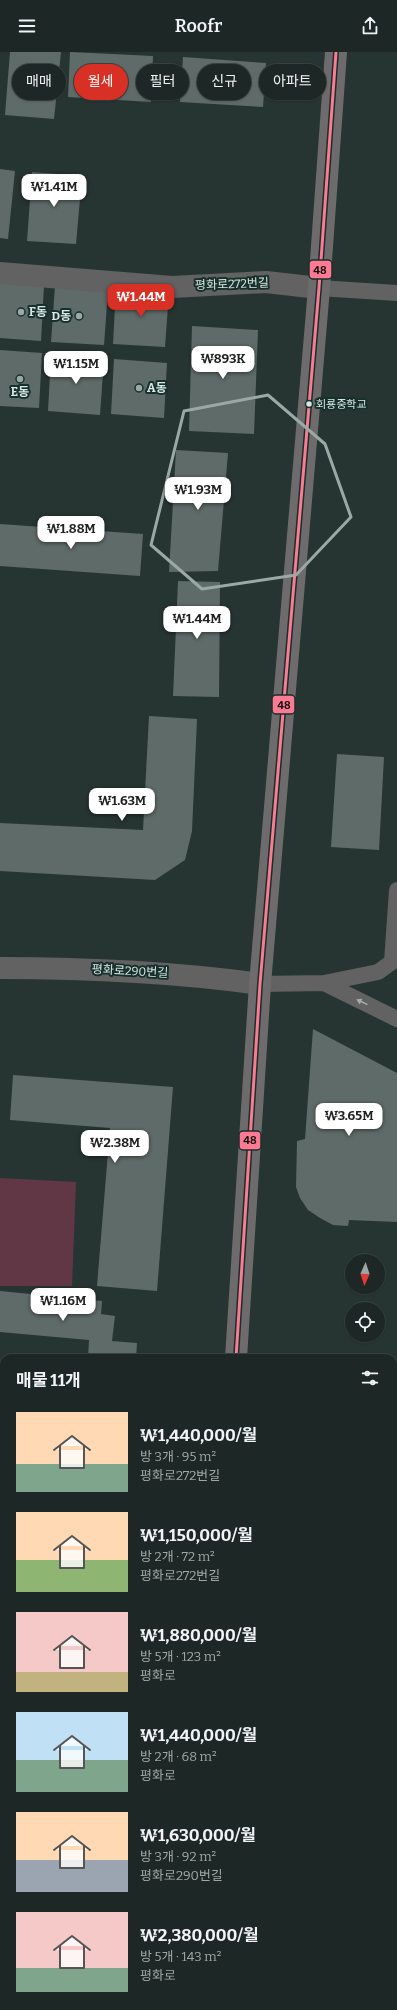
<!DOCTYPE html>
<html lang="ko">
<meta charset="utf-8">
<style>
body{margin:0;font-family:Bitter,"Noto Sans KR",serif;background:#25302e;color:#f1f3f6;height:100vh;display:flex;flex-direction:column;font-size:15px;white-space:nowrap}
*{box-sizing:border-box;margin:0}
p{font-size:13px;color:#a0a6a7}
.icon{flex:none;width:22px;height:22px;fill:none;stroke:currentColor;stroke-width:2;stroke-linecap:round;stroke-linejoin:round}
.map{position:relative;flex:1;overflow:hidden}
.panel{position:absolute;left:0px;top:1302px;width:397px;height:656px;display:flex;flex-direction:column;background:#1d2826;border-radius:12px 12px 0 0;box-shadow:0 1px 3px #0004,0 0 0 1px #3b4443}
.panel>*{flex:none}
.banner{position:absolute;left:12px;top:12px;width:373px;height:36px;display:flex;gap:8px}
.needle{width:26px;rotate:183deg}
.buttons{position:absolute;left:345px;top:1202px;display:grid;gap:8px}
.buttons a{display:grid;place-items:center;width:40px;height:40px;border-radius:50%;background:#1d2826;box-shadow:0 1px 3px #0004,0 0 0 1px #3b4443;font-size:20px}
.price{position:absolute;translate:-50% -34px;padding:0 9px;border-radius:8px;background:#fff;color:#222;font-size:13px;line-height:26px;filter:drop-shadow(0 1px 2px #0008)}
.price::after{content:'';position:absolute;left:50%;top:24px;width:12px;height:9px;margin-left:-6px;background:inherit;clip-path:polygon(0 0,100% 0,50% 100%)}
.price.on{background:#d93025;color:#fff}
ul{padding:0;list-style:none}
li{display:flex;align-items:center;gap:12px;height:100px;padding:0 16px}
li span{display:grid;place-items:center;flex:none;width:112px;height:80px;border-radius:0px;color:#555}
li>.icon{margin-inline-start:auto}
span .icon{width:48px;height:48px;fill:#fffc;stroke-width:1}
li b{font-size:17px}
h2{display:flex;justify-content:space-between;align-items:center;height:48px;padding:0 16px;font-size:17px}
.chip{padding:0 14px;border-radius:18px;background:#1d2826;box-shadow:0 1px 3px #0004,0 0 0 1px #3b4443;font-size:14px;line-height:36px}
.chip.on{background:#d93025;color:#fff}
header{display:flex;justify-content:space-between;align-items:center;height:52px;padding:0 16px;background:#1d2826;font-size:18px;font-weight:600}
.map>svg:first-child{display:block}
</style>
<header><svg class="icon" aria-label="menu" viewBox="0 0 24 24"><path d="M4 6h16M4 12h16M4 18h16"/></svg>Roofr<svg class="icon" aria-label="share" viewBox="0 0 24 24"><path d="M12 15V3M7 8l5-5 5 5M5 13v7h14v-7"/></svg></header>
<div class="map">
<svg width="397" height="1958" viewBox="0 0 397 1958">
<rect width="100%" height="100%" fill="#273532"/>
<path fill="#1f403a" d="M397,1825V1958H381V1954H393V1857Z"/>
<path fill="#613745" d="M0,1126L76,1130L72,1234H0Z
M0,1328L4,1329V1426H0Z
M397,1799V1853L393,1876V1825Z
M345,1954H379V1958H345Z"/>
<path fill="#5f6b68" d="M10,0H61L54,67L5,63Z
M70,0L153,4L151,50L68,45Z
M183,5L266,11L263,55L180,50Z
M0,117L15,119L8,187L0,186Z
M32,120L82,124L76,192L27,189Z
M0,231L44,233L41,289L0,286Z
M55,234L108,238L104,293L51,290Z
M116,236L169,240L165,295L113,292Z
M192,274L258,278L254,382L189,379Z
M0,298L42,301L39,356L0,354Z
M51,304L104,307L100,363L48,359Z
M114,307L167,311L164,366L111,362Z
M176,398L228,401L218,519L169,520Z
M0,472L143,482L140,524L0,514Z
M178,529L220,530L219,645L173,644Z
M149,664L197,667L192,779L185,808L155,828L0,819V771L143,778Z
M337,702L384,705L379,798L331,795Z
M313,977L397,1021V1170L349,1168L348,1174L333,1173L320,1166L308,1158L300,1146L296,1135L297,1089L305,1087Z
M13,1023L173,1035L157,1239L97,1234L110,1076L10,1068Z
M0,1239L102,1249L101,1262L115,1264L112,1289L137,1291L136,1306H88L89,1288L0,1280Z
M393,1341L397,1342V1484H393Z
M0,1435H4V1537L0,1536Z
M0,1669H4V1716H0Z
M3,1905L4,1954H43L42,1958H12L0,1956V1922Z"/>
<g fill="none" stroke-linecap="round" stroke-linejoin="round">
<path stroke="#626262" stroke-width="16" d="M319,236L397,241
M392,910L397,838
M324,931L397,967
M260,932L324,931L378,920L392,910L397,902
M239,1954L259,1958"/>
<path stroke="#626262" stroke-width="22" d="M0,221L172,235L266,230L319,236
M0,916C87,916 174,920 260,932
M0,1598H4"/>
<path stroke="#6d6b6c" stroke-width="22" d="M236,1306L260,932L319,236L336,0
M179,1958L180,1954"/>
<g stroke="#17302b" stroke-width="6">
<path id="bus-1" d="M236,1306L260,932L319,236L336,0"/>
</g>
<use href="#bus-1" stroke="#fe7a93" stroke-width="3"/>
</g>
<defs><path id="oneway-solid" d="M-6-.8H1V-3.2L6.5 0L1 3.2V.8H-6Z"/></defs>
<use fill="#a3acaa" href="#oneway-solid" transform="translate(362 950) rotate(-154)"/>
<path fill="none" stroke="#9ba9a6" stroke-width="3" stroke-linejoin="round" d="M268,343L325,392L351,465L296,523L202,537L151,493L184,359Z"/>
<g fill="#9ba9a6" stroke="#17302b" stroke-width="1.5">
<circle cx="21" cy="260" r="4"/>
<circle cx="79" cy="264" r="4"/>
<circle cx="20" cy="327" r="4"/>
<circle cx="139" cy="336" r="4"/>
</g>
<circle fill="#d9e8e4" stroke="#17302b" stroke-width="1.5" cx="309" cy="352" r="3.5"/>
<g text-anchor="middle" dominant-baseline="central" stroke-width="4" stroke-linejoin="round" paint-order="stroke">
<g font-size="11" fill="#d9e8e4" stroke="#17302b" text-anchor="start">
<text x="316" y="352">회룡중학교</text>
</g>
<g font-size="12" fill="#d9e8e4" stroke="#17302b">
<text transform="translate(232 232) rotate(-2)">평화로272번길</text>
<text transform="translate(130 919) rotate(3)">평화로290번길</text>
</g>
<g font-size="12" font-weight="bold" fill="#d9e8e4" stroke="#17302b" text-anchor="start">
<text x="29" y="260">F동</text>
<text x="71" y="264" text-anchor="end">D동</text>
<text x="147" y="336">A동</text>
<text x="20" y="340" text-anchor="middle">E동</text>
</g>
</g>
<g stroke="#17302b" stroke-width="1.5">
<rect x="309" y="208" width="23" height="19" rx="4" fill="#fe7a93"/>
<rect x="272" y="643" width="23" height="19" rx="4" fill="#fe7a93"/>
<rect x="239" y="1079" width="22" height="19" rx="4" fill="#fe7a93"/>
</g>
<g font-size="11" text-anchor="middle" font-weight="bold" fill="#111">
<text x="320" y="222">48</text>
<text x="284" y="657">48</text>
<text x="250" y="1092">48</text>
</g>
</svg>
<div class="buttons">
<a><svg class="needle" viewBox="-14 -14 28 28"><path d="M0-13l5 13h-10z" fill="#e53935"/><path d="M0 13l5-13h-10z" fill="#a0a6a7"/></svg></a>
<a><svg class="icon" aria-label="locate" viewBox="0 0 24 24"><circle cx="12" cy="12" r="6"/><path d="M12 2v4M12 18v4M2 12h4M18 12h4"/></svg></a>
</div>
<b class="price" style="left:54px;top:156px">₩1.41M</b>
<b class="price on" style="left:141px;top:266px">₩1.44M</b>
<b class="price" style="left:223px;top:328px">₩893K</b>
<b class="price" style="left:76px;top:333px">₩1.15M</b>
<b class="price" style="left:198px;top:459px">₩1.93M</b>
<b class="price" style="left:71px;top:498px">₩1.88M</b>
<b class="price" style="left:197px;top:588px">₩1.44M</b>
<b class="price" style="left:122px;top:770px">₩1.63M</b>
<b class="price" style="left:349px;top:1085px">₩3.65M</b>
<b class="price" style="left:115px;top:1112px">₩2.38M</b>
<b class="price" style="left:63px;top:1270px">₩1.16M</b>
<div class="banner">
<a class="chip">매매</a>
<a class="chip on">월세</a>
<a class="chip">필터</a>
<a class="chip">신규</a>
<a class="chip">아파트</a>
</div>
<section class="panel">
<h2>매물 11개<svg class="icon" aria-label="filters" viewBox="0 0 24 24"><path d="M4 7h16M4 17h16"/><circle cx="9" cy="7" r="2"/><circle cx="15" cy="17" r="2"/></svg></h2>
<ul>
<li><span style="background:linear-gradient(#ffd9b3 65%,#7fa58c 0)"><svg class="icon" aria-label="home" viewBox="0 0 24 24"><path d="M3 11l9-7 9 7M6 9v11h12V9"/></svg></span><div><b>₩1,440,000/월</b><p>방 3개 · 95 m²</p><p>평화로272번길</p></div></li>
<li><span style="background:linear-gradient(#ffd9b3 60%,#8fb573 0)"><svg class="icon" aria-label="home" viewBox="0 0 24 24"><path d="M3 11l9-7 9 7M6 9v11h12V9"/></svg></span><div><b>₩1,150,000/월</b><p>방 2개 · 72 m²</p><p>평화로272번길</p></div></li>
<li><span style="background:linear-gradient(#f6c9c9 75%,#c2b280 0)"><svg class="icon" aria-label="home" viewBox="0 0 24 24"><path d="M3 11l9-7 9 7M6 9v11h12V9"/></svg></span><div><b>₩1,880,000/월</b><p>방 5개 · 123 m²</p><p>평화로</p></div></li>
<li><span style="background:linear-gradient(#bfe0f5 60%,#7fa58c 0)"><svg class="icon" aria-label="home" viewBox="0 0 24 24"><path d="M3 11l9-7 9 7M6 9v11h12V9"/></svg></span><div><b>₩1,440,000/월</b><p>방 2개 · 68 m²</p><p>평화로</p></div></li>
<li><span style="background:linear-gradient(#ffd9b3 60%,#9aa5b1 0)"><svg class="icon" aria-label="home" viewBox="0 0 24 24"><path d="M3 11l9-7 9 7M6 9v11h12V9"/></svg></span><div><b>₩1,630,000/월</b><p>방 3개 · 92 m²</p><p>평화로290번길</p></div></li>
<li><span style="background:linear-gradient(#f6c9c9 70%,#7fa58c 0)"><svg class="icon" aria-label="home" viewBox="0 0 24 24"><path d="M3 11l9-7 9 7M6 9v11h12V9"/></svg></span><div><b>₩2,380,000/월</b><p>방 5개 · 143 m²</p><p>평화로</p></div></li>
</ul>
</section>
</div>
